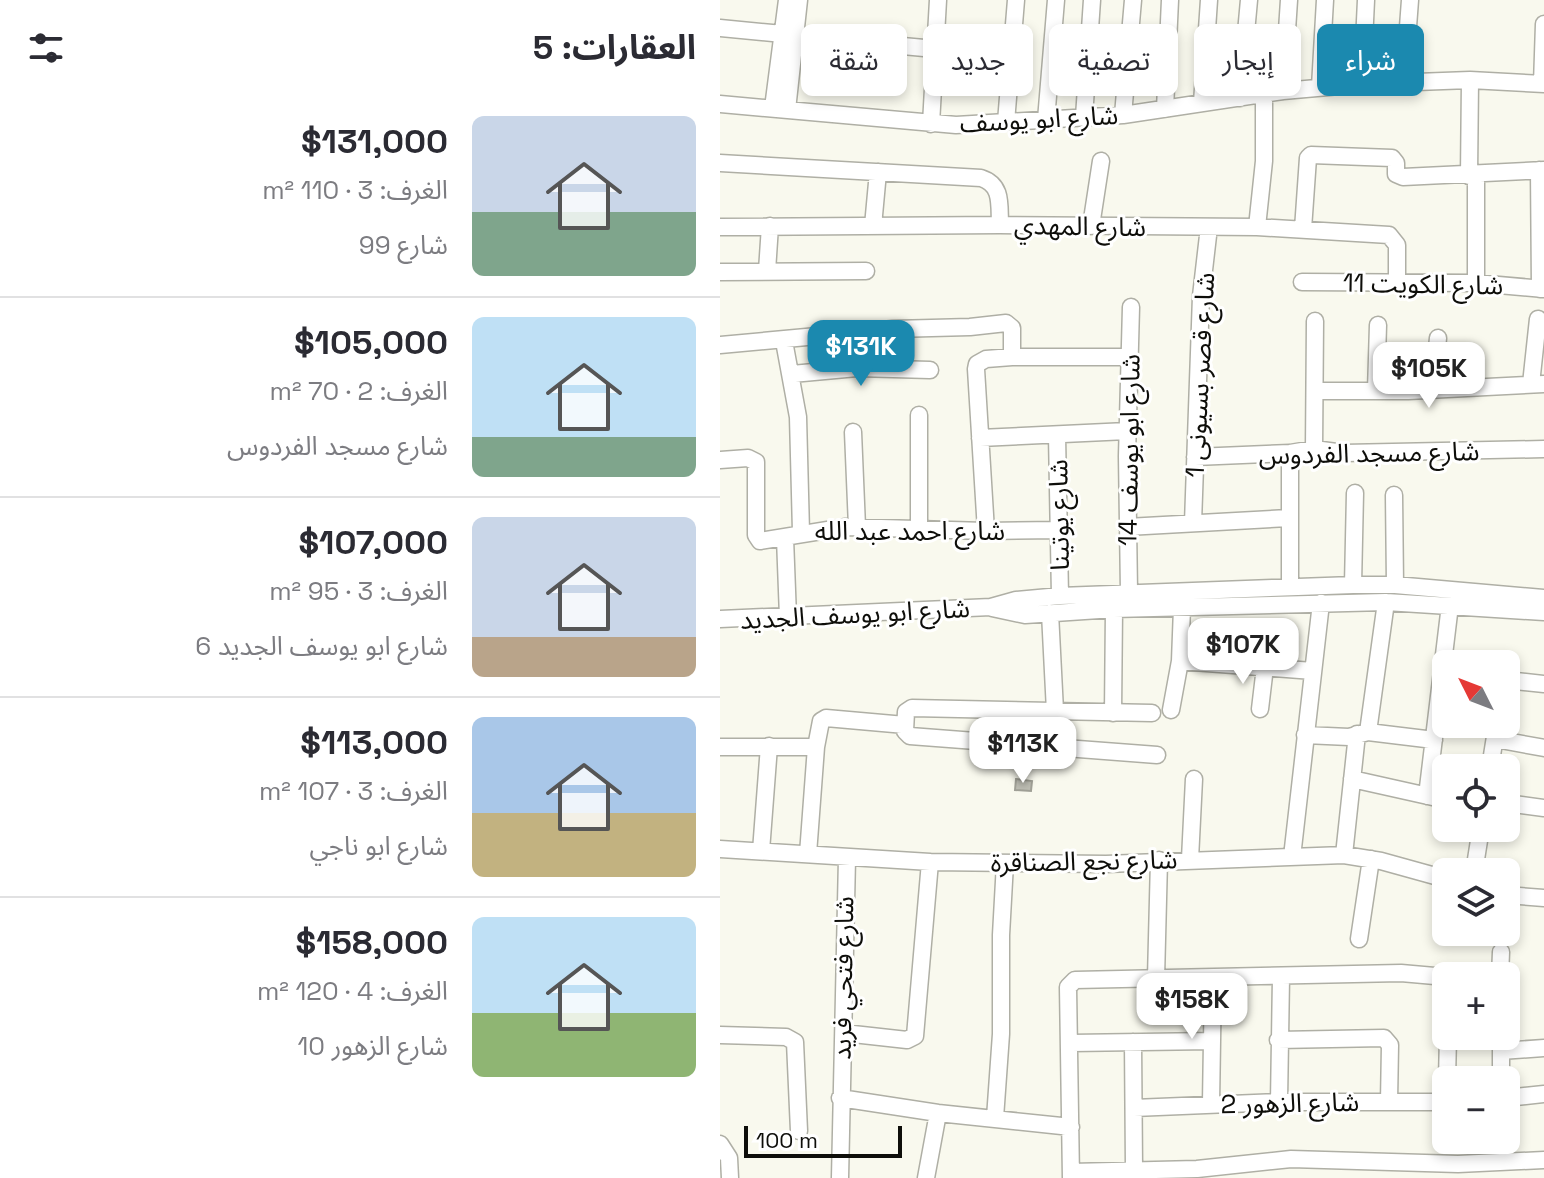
<!DOCTYPE html>
<html lang="ar">
<meta charset="utf-8">
<style>
body{margin:0;font-family:"Space Grotesk","Noto Sans Arabic",sans-serif;background:#f7f7f7;color:#2b2b33;direction:rtl;height:100vh;display:flex;flex-direction:column;font-size:30px;white-space:nowrap}
*{box-sizing:border-box;margin:0}
p{font-size:26px;color:#7c7c81}
.icon{flex:none;width:44px;height:44px;fill:none;stroke:currentColor;stroke-width:2;stroke-linecap:round;stroke-linejoin:round}
.map{position:relative;flex:1;overflow:hidden;direction:ltr}
.sheet{display:flex;flex-direction:column;background:#fff;width:720px}
.sheet>*{flex:none}
.guide{position:absolute;left:24px;top:24px;width:680px;height:72px;direction:rtl;display:flex;gap:16px}
.needle{width:52px;rotate:312deg}
.tools{position:absolute;left:712px;top:650px;display:grid;gap:16px}
.tools a{display:grid;place-items:center;width:88px;height:88px;border-radius:12px;background:#fff;box-shadow:0 4px 12px #0003;font-size:40px}
.scale{position:absolute;left:24px;bottom:20px;width:158px;box-sizing:border-box;padding-left:8px;border:4px solid #0e0e0a;border-top:0;font-size:22px;line-height:28px;white-space:nowrap;color:#0e0e0a;-webkit-text-stroke:6px #fff;paint-order:stroke}
.price{position:absolute;translate:-50% -68px;padding:0 18px;border-radius:16px;background:#fff;color:#222;font-size:26px;line-height:52px;filter:drop-shadow(0 2px 4px #0008)}
.price::after{content:'';position:absolute;left:50%;top:48px;width:24px;height:18px;margin-left:-12px;background:inherit;clip-path:polygon(0 0,100% 0,50% 100%)}
.price.on{background:#1b89af;color:#fff}
ul{padding:0;list-style:none}
li{display:flex;align-items:center;gap:24px;height:200px;padding:0 24px}
li+li{border-top:2px solid #e1e1e2}
li span{display:grid;place-items:center;flex:none;width:224px;height:160px;border-radius:12px;color:#555}
li>.icon{margin-inline-start:auto}
span .icon{width:96px;height:96px;fill:#fffc;stroke-width:1}
li b{font-size:34px}
h2{display:flex;justify-content:space-between;align-items:center;height:96px;padding:0 24px;font-size:34px}
.pill{padding:0 28px;border-radius:12px;background:#fff;box-shadow:0 4px 12px #0003;font-size:28px;line-height:72px}
.pill.on{background:#1b89af;color:#fff}
main{display:flex;flex:1;min-height:0}
.map>svg:first-child{display:block}
</style>
<main>
<div class="map">
<svg width="824" height="1178" viewBox="0 0 824 1178">
<rect width="100%" height="100%" fill="#f9f9ee"/>
<path fill="#bebeb4" stroke="#a1a197" stroke-width="2" d="M296,779L312,781L311,791L295,790Z"/>
<g fill="none" stroke-linecap="round" stroke-linejoin="round">
<g stroke="#afafa5" stroke-width="19">
<path id="minor" d="M0,28L63,34
M75,36L215,49
M684,81L690,0
M642,84L646,0
M822,84L824,24
M600,87L605,0
M563,91L569,0
M520,98L529,0
M482,103L489,0
M0,104L236,125L403,115L563,91L642,84L750,80L824,84
M53,108L67,0
M445,109L450,0
M67,110L79,0
M403,115L413,0
M364,117L372,0
M326,120L336,0
M286,122L296,0
M211,124L218,0
M0,163L261,178C283,185 279,205 280,225
M819,170L820,289
M756,175V283
M749,176L750,80
M153,226L158,172
M371,226L381,161
M0,227L280,225L537,227L669,235L677,245V283
M537,227L544,161V94
M583,229L588,158L591,155L672,158L676,163V174L683,177L824,170
M47,271L50,226
M0,272L146,271
M582,282L756,283L824,289
M64,341L78,417L81,532
M0,345L173,329L250,327L286,323L292,328V357
M72,374L137,368L210,370
M811,384L818,319
M713,390L718,338
M595,391H688L824,384
M656,391L658,325
M133,432L137,527
M337,435L340,596
M260,438L407,431
M594,449L595,321
M475,457L570,453L594,449L624,453L824,449
M0,460L28,458L36,462V535L40,541L126,527L266,531L339,530
M674,495L675,585
M473,523L481,296L489,227
M407,527L568,518
M199,528V415
M266,531L256,369L257,364L266,359L292,357H409
M65,538L68,617
M633,585L635,493
M570,586V453
M409,592L407,456L411,307
M272,608L305,615L394,609L666,602L824,612
M330,613L335,711
M0,619L271,607L296,600L340,596L633,585H675L824,598
M460,661L593,671
M786,680L824,684
M540,709L545,667
M451,710L460,661L462,608
M393,713L394,609
M432,713L192,708L186,712L185,731L190,736L437,755
M648,732L666,602
M585,735L629,737L648,732L714,740
M775,739L824,748
M0,747H96
M770,768L777,724
M632,779L726,800
M707,796L730,605
M786,803L824,808
M0,849L210,862L386,864L624,855L661,861L726,879
M41,851L49,746
M88,854L96,747L101,721L106,718L185,725
M624,855L637,734
M572,857L601,603
M470,859L474,779
M754,872L761,828
M786,895L824,898
M639,939L651,859
M780,976L781,952
M436,978L439,860
M124,1033L187,1040L195,1036L210,862
M0,1035L66,1037L75,1042L79,1131
M781,1036V1080
M558,1040L664,1038L670,1045L669,1102
M413,1042L414,1169
M351,1043L492,1041
M781,1051L824,1048
M727,1080L728,1036
M120,1098L218,1113L351,1127
M786,1098L824,1094
M559,1102L561,977
M491,1104L493,978
M414,1108L559,1102H726
M275,1118L281,1034V935L285,863
M0,1144L9,1158L10,1178
M351,1172L477,1169L571,1159L738,1164L824,1160
M120,1178L127,858
M206,1178L218,1113
M351,1178L348,987L355,980L681,973L726,977"/>
</g>
<use href="#minor" stroke="#fff" stroke-width="16"/>
</g>
<g text-anchor="middle" dominant-baseline="central" stroke-width="6" stroke-linejoin="round" paint-order="stroke">
<g font-size="26" fill="#0e0e0a" stroke="#fff">
<text transform="translate(319 119) rotate(-3)">شارع ابو يوسف</text>
<text transform="translate(360 226) rotate(1)">شارع المهدي</text>
<text transform="translate(703 284) rotate(1)">شارع الكويت 11</text>
<text transform="translate(480 375) rotate(-87)">شارع قصر بسيونى 1</text>
<text transform="translate(409 450) rotate(-89)">شارع ابو يوسف 14</text>
<text transform="translate(649 453) rotate(-1)">شارع مسجد الفردوس</text>
<text transform="translate(339 515) rotate(-91)">شارع يوتينا</text>
<text x="190" y="531">شارع احمد عبد الله</text>
<text transform="translate(135 614) rotate(-3)">شارع ابو يوسف الجديد</text>
<text transform="translate(364 861) rotate(-1)">شارع نجع الصناقرة</text>
<text transform="translate(123 978) rotate(-89)">شارع فتحي فريد</text>
<text transform="translate(570 1103) rotate(-1)">شارع الزهور 2</text>
</g>
</g>
</svg>
<div class="tools">
<a><svg class="needle" viewBox="-14 -14 28 28"><path d="M0-13l5 13h-10z" fill="#e53935"/><path d="M0 13l5-13h-10z" fill="#7c7c81"/></svg></a>
<a><svg class="icon" aria-label="locate" viewBox="0 0 24 24"><circle cx="12" cy="12" r="6"/><path d="M12 2v4M12 18v4M2 12h4M18 12h4"/></svg></a>
<a><svg class="icon" aria-label="layers" viewBox="0 0 24 24"><path d="M12 4l9 5-9 5-9-5zM3 14l9 5 9-5"/></svg></a>
<a>+</a>
<a>−</a>
</div>
<div class="scale">100 m</div>
<b class="price on" style="left:141px;top:388px">$131K</b>
<b class="price" style="left:709px;top:410px">$105K</b>
<b class="price" style="left:523px;top:686px">$107K</b>
<b class="price" style="left:303px;top:785px">$113K</b>
<b class="price" style="left:472px;top:1041px">$158K</b>
<div class="guide">
<a class="pill on">شراء</a>
<a class="pill">إيجار</a>
<a class="pill">تصفية</a>
<a class="pill">جديد</a>
<a class="pill">شقة</a>
</div>
</div>
<section class="sheet">
<h2>العقارات: 5<svg class="icon" aria-label="filters" viewBox="0 0 24 24"><path d="M4 7h16M4 17h16"/><circle cx="9" cy="7" r="2"/><circle cx="15" cy="17" r="2"/></svg></h2>
<ul>
<li><span style="background:linear-gradient(#c9d6e8 60%,#7fa58c 0)"><svg class="icon" aria-label="home" viewBox="0 0 24 24"><path d="M3 11l9-7 9 7M6 9v11h12V9"/></svg></span><div><b>$131,000</b><p>الغرف: 3 · 110 m²</p><p>شارع 99</p></div></li>
<li><span style="background:linear-gradient(#bfe0f5 75%,#7fa58c 0)"><svg class="icon" aria-label="home" viewBox="0 0 24 24"><path d="M3 11l9-7 9 7M6 9v11h12V9"/></svg></span><div><b>$105,000</b><p>الغرف: 2 · 70 m²</p><p>شارع مسجد الفردوس</p></div></li>
<li><span style="background:linear-gradient(#c9d6e8 75%,#b9a48a 0)"><svg class="icon" aria-label="home" viewBox="0 0 24 24"><path d="M3 11l9-7 9 7M6 9v11h12V9"/></svg></span><div><b>$107,000</b><p>الغرف: 3 · 95 m²</p><p>شارع ابو يوسف الجديد 6</p></div></li>
<li><span style="background:linear-gradient(#a9c7e8 60%,#c2b280 0)"><svg class="icon" aria-label="home" viewBox="0 0 24 24"><path d="M3 11l9-7 9 7M6 9v11h12V9"/></svg></span><div><b>$113,000</b><p>الغرف: 3 · 107 m²</p><p>شارع ابو ناجي</p></div></li>
<li><span style="background:linear-gradient(#bfe0f5 60%,#8fb573 0)"><svg class="icon" aria-label="home" viewBox="0 0 24 24"><path d="M3 11l9-7 9 7M6 9v11h12V9"/></svg></span><div><b>$158,000</b><p>الغرف: 4 · 120 m²</p><p>شارع الزهور 10</p></div></li>
</ul>
</section>
</main>
